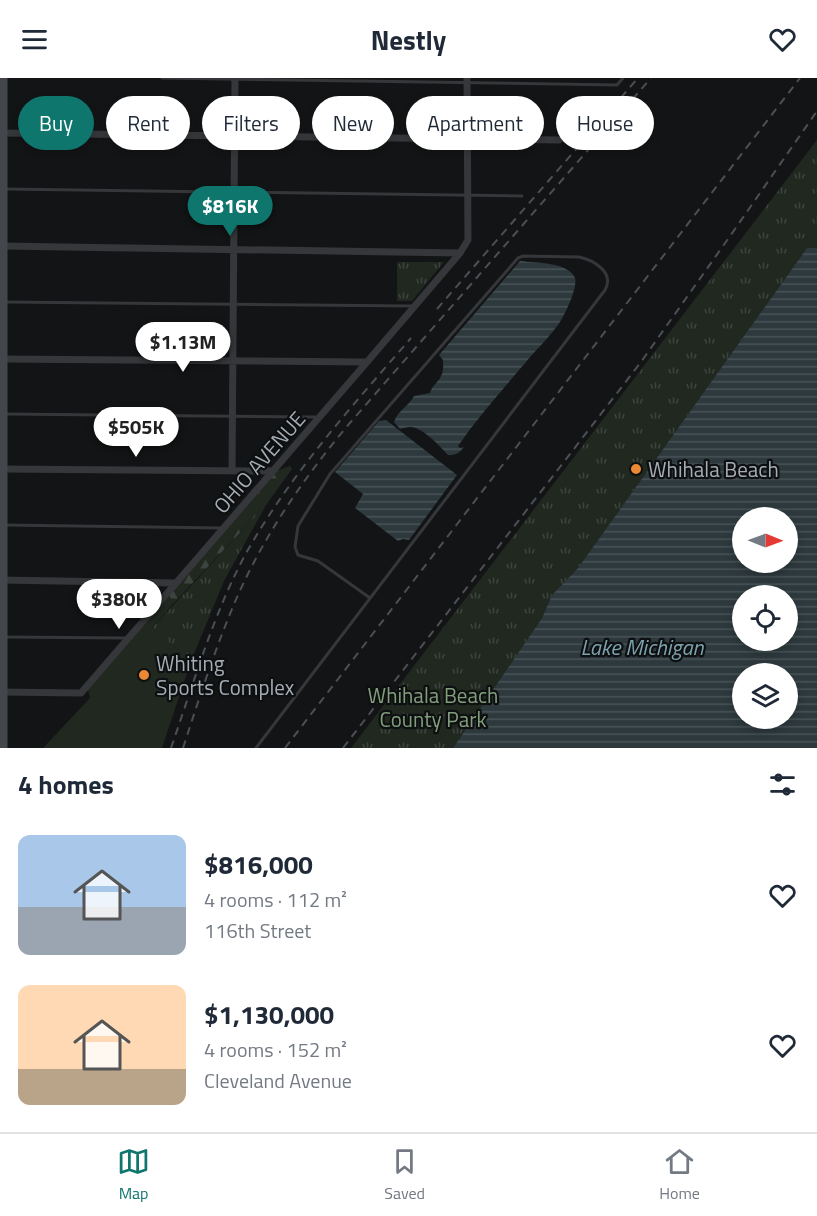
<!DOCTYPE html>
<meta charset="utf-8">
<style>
body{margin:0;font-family:"Titillium Web",sans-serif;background:#f2f2f3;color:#1f2937;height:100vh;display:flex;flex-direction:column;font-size:22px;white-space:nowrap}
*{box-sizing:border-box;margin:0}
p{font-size:20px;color:#747a83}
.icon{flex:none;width:33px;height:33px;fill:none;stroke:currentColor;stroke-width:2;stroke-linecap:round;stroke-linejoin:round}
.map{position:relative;height:670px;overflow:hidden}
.details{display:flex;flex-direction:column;background:#fff;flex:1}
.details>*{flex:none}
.hud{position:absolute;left:18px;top:18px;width:782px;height:54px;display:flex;gap:12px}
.needle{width:39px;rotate:91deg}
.tools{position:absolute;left:732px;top:429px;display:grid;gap:12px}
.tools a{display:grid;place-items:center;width:66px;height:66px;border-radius:50%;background:#fff;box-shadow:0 3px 9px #0003;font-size:30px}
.price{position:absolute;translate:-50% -51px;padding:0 14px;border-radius:21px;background:#fff;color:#222;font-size:20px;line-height:39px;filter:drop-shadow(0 2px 3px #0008)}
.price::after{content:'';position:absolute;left:50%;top:36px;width:18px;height:14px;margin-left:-9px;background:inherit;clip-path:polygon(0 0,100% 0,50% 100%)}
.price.active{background:#0f766e;color:#fff}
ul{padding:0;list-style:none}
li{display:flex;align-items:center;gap:18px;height:150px;padding:0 18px}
li span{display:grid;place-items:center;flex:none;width:168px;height:120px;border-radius:12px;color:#555}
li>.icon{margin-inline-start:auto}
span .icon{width:72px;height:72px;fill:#fffc;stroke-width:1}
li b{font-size:26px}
h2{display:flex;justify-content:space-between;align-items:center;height:72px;padding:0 18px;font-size:26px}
.pill{padding:0 21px;border-radius:27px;background:#fff;box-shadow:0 3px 9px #0003;font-size:21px;line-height:54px}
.pill.active{background:#0f766e;color:#fff}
header{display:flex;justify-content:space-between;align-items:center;height:78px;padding:0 18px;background:#fff;font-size:27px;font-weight:700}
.dock{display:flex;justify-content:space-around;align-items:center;height:84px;border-top:2px solid #e0e1e3;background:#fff;font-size:16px;color:#747a83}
.dock a{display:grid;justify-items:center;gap:3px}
.dock .active{color:#0f766e}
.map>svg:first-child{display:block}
</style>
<header><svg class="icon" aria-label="menu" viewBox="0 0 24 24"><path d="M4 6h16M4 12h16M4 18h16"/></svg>Nestly<svg class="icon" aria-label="heart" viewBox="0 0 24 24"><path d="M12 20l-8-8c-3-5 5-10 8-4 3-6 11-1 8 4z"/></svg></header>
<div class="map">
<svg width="817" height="670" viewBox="0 0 817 670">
<defs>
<pattern id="grass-tufts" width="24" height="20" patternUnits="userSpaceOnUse" patternTransform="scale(1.5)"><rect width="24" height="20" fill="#202820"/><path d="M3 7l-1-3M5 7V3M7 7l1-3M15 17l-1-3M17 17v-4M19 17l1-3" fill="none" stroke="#3d443e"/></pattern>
<pattern id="forest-firs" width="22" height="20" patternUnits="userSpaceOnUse" patternTransform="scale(1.5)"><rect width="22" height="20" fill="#202820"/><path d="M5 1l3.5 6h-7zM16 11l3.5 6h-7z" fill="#3d443e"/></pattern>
<pattern id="water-rules" width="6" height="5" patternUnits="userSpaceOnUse" patternTransform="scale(1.5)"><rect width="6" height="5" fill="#2d393d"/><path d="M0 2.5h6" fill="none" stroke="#485357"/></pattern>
</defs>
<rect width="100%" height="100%" fill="#131415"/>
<path fill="url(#grass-tufts)" d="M817,62V170H807L578,490L552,517L542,540L453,670H351Z
M397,184H444L412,223H397Z
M266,427L224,503L191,583L152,550Z"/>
<path fill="url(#forest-firs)" d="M290,388L292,391L266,427L172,527L169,515L276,393Z"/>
<path fill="#202820" d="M169,515L172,527L152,550L191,583L162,670H43L90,620L88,612Z"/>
<path fill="url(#water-rules)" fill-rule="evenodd" d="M807,170H817V670H453L542,540L552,517L578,490ZM742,440H788V484H742ZM742,518H788V562H742ZM742,596H788V640H742Z
M520,183C535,185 569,184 575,200C578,210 564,239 558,247C550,258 540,268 531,278C506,308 480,336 458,368L460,370L464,369C459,376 455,377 448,377C440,368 423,350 411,349C410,349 401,350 400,351L394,344C398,332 409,328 414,318L430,315C432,307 438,305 441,298C444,293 443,287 443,282L439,277Z
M386,342L457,397L409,462L403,461L398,463L355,430L363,416L335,394L379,343Z"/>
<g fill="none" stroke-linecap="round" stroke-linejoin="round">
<path stroke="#35373a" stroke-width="3" d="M162,0L617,7L623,0
M5,111L522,118
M5,224L412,228
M5,336L316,339
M3,447L222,450
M4,559L126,560
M256,670L605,212C615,194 593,182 579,179L523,178L518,180L330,396L298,448L295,469L298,477L318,483L370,520"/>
<path stroke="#35373a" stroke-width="7" d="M0,55L559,62
M1,168L460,175
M0,281L367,284
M0,391L272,393
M232,393L235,0
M0,502L175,505
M0,614L81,615L367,284L460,175L468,162L467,0"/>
<path stroke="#43464a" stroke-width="9" d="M3,670V0"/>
<path stroke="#4c4f53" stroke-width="2" stroke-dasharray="8 6" stroke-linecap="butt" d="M437,231L638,0
M171,670C194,604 215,530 249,470C294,392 353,327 411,260
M183,670C198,624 213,577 232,531C260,463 302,402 349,346L651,0
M285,670L800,0
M343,670L641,284L735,151L817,33"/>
</g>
<g fill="#eb8835" stroke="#0e0f10" stroke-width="2">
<circle cx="636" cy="391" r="6"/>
<circle cx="144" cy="597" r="6"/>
</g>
<g text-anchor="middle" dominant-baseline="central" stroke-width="4.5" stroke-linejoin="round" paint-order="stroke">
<g font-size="21" fill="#a5adb5" stroke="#0e0f10">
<text transform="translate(259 384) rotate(-49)">OHIO AVENUE</text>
</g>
<g font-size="21" fill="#a5adb5" stroke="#0e0f10" text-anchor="start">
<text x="648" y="391">Whihala Beach</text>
<text x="156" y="585">Whiting<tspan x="156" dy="24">Sports Complex</tspan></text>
</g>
<g font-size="21" fill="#829f7d" stroke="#0e0f10">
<text x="433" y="617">Whihala Beach<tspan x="433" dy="24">County Park</tspan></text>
</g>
<g font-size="22" font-style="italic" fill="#7da2af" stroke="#0e0f10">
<text x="642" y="569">Lake Michigan</text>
</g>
</g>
</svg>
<div class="tools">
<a><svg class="needle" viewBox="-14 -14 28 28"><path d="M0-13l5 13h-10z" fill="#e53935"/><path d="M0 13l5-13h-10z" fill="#747a83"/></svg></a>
<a><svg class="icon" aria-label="locate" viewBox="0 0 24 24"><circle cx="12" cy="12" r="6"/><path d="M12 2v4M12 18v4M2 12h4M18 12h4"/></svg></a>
<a><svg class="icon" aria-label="layers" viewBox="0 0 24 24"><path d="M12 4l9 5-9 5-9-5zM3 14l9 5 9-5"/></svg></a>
</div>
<b class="price active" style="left:230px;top:159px">$816K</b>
<b class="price" style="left:183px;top:295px">$1.13M</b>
<b class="price" style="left:136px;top:380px">$505K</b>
<b class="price" style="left:119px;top:552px">$380K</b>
<div class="hud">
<a class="pill active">Buy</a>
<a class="pill">Rent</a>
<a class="pill">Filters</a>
<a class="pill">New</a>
<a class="pill">Apartment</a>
<a class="pill">House</a>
</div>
</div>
<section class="details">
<h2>4 homes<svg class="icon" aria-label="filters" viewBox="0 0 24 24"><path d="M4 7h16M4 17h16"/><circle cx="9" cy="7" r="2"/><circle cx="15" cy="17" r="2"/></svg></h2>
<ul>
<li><span style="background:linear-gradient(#a9c7e8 60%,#9aa5b1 0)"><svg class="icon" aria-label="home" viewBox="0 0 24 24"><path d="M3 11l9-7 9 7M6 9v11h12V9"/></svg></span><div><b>$816,000</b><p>4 rooms · 112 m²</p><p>116th Street</p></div><svg class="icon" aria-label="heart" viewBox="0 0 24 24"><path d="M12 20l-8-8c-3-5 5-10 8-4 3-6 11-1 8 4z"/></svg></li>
<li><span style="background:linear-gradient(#ffd9b3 70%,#b9a48a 0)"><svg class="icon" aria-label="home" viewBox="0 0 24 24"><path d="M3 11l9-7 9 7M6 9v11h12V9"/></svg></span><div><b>$1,130,000</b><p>4 rooms · 152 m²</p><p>Cleveland Avenue</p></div><svg class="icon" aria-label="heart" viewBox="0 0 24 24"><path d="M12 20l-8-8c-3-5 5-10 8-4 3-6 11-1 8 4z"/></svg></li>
</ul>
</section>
<nav class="dock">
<a class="active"><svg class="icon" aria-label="map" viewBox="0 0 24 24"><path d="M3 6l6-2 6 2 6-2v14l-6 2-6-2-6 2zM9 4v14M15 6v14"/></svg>Map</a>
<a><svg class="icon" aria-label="saved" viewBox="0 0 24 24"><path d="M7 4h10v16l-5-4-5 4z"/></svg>Saved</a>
<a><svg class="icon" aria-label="home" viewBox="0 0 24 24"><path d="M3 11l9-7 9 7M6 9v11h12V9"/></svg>Home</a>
</nav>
